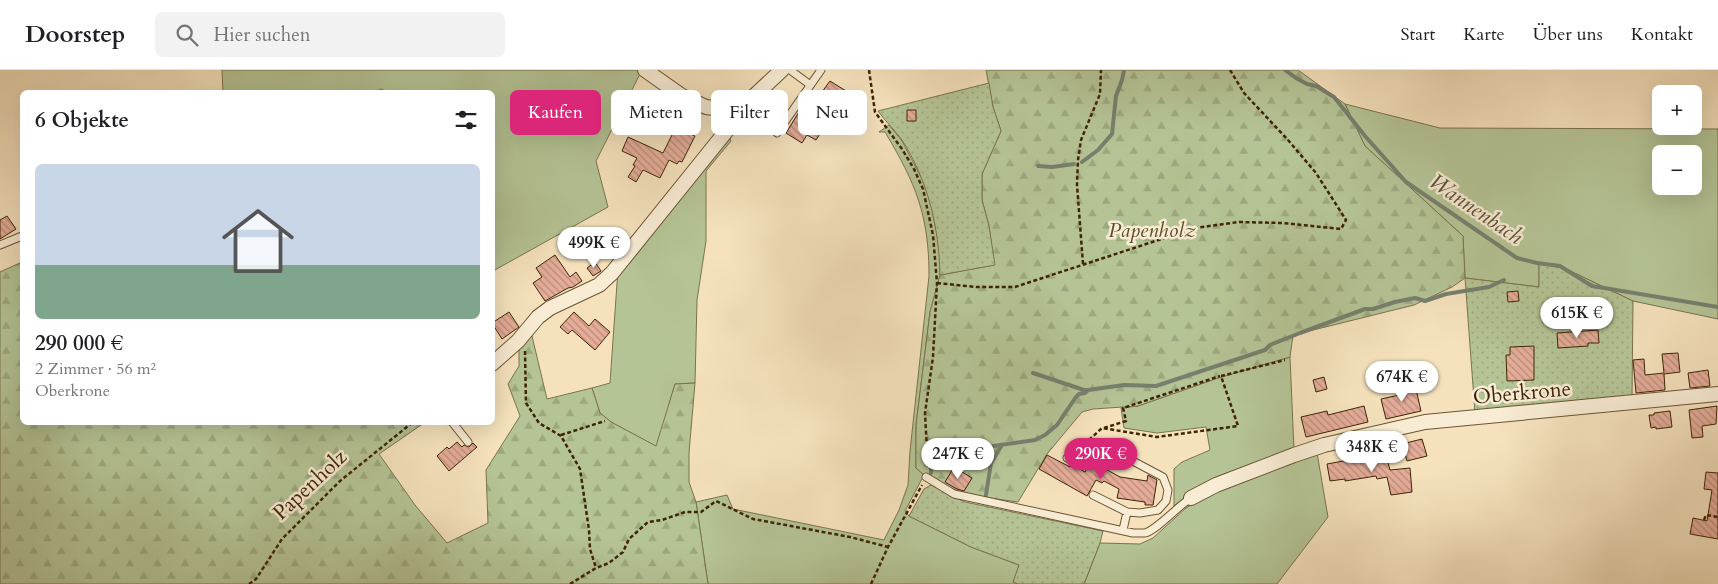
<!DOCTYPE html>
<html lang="de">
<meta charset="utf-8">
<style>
body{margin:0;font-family:Cardo,serif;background:#f2f2f2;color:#202124;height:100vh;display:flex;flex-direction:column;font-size:19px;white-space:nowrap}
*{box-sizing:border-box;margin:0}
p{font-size:16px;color:#757577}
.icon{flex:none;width:28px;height:28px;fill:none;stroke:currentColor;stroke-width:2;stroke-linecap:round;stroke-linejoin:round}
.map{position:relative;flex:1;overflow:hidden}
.panel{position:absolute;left:20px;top:20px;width:475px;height:335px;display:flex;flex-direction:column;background:#fff;border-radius:8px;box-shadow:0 5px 20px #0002}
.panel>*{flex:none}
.banner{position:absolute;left:510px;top:20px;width:475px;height:45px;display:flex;gap:10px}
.fabs{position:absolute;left:1652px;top:15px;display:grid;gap:10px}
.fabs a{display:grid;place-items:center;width:50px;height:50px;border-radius:8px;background:#fff;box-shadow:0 5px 20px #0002;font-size:25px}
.price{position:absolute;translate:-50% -42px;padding:0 11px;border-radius:18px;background:#fff;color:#222;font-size:16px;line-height:32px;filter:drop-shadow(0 1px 2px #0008)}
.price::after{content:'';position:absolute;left:50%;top:30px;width:15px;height:11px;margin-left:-8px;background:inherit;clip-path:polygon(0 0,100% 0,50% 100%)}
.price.on{background:#db2777;color:#fff}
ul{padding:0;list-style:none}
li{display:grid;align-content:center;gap:10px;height:265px;padding:0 15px}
li span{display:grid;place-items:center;height:155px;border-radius:8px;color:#555}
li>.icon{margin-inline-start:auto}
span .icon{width:90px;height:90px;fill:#fffc;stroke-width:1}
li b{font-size:21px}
h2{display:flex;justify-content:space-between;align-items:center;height:60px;padding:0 15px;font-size:21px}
.tag{padding:0 18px;border-radius:8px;background:#fff;box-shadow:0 5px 20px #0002;font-size:18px;line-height:45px}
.tag.on{background:#db2777;color:#fff}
header{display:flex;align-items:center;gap:30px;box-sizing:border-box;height:70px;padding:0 25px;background:#fff;border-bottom:1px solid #e0e0e0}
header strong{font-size:24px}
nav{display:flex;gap:28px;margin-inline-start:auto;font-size:18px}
.search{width:350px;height:45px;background:#f2f2f2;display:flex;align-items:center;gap:12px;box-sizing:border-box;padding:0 18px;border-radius:8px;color:#757577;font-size:19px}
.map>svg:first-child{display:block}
</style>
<header>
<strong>Doorstep</strong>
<div class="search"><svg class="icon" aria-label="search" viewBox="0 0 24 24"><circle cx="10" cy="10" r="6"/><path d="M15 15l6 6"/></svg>Hier suchen</div>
<nav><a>Start</a><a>Karte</a><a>Über uns</a><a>Kontakt</a></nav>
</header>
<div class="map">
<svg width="1718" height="514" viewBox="0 0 1718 514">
<defs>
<pattern id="forest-firs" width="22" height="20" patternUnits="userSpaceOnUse" patternTransform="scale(1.25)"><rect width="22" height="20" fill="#b5c496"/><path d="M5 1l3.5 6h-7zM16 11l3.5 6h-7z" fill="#9da880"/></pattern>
<pattern id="park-dots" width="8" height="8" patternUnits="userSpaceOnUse" patternTransform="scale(1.25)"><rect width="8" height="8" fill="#b5c496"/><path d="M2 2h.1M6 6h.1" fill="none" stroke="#9da880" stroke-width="1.8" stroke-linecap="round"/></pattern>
<pattern id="building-back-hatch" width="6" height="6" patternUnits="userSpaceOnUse" patternTransform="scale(1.25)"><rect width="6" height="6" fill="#e4ac99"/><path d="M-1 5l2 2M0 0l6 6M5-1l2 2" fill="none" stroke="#ba8c7b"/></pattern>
</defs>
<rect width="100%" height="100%" fill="#f5e2bd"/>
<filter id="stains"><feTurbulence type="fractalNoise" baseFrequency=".004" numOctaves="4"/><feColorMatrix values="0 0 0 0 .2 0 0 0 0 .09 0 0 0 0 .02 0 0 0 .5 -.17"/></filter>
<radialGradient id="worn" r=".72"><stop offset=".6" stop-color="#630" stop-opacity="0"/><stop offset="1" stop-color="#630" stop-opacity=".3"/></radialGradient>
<path fill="#b5c496" stroke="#7a744e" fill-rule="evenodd" d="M222,0H639L641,2L596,91L608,137L493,201L492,22H386L382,19L371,22H223Z
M1345,34L1440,58L1718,59V249L1633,231L1564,198L1539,195V217L1465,208L1463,166L1365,76ZM1661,84H1694V116H1661Z
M889,55L902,71L922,109L930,129L940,180V205L930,242L916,355V398L924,405L905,441L909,446L971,477L1019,495L1014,512L1018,514H708L696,432L727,425L733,439L884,470L899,440L908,415L910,381L929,206C929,145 916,114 885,62H879Z
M729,65L731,71L706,101V171L697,230L695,313L675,314L657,377L611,352L600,343L592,318L610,313L618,199Z
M1290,287L1294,380L1193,423L1174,436V399L1182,392L1210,380L1206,357L1157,363L1124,358L1121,338L1138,336L1218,308Z
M1317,383L1328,447L1277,514H1084L1100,473L1140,474L1153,468L1186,438L1208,425Z"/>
<path fill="url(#forest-firs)" stroke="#7a744e" d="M986,0H1298L1345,34L1365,76L1463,166L1465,208L1452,217L1414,235L1293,265L1290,287L1218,308L1138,336L1093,339L1082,342L1047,384L1018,432L962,424L924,405L916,398V355L930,242L940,205L994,195L989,156L982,130V104L1001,61L993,37Z
M22,192V352L424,353L379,384L415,435L447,473L488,453L486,400L520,346L508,314L519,296V276L532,266L547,329L592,318L600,343L611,352L656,376L675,314L695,313L689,383V412L696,432L708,514H0V202Z"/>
<path fill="url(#park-dots)" stroke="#7a744e" d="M989,13L993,37L1001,61L982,104V130L989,156L995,195L940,205C939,157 928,111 902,70C895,60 885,51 878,41Z
M1539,194L1564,198L1633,231L1632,329L1475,343L1465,208L1539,217Z
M931,415L965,432L1103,461L1100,473L1084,514H1018L1013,512L1019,495L971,477L909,446L924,419Z"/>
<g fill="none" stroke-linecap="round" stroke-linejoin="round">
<path stroke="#77806e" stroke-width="4" d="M1285,0L1296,8L1307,14L1316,16L1334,27L1365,66L1406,112L1517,188L1537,193L1560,196L1592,216L1718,237
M1082,92L1098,80L1112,64L1116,26L1122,10L1124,0
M1038,96L1052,97L1074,94
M1033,303L1084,320H1087
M931,403V385L936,386L951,378L961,376L972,379L1035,370L1045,365L1057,355L1076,327L1079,324L1085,323L1088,320L1124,315L1156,316L1265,280L1270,275L1300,263L1365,239H1373L1395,232L1415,228L1425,231L1446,224L1489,217L1504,210
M985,431L991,393L1002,375"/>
</g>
<path fill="url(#building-back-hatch)" stroke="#3f2405" d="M830,11L854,26L844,41L837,37L816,70L807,65L802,73L786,63L802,37L808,41Z
M777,24L785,28L774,47L766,42Z
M664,37L672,42L667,50L658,45Z
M907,40H916V51H907Z
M676,57L695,66L682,92L679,91L677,94L669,90L660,108L643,100L636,112L628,107L635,96L633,95L637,88L622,81L628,67L663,83Z
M7,146L16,159L0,169V150Z
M555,185L570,207L576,202L582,211L573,217L568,218L545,231L533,213L542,207L536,198Z
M595,192L601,201L593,206L587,198Z
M1518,221L1519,231L1508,232L1507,222Z
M509,242L519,257L502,269L492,253Z
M574,242L589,256L595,249L610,262L595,280L572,260L568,264L560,257Z
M1598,260L1599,273H1588V276L1558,278L1557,263Z
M1534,276V310L1507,311L1506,285H1510V277Z
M1678,283L1680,302L1664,304L1665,320L1636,323L1633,290L1644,289L1645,305L1664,303L1662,284Z
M1708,300L1710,316L1690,318L1688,303Z
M1324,307L1327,319L1316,322L1313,310Z
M1415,315L1421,341L1386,349L1381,329L1404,324L1402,318Z
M1364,336L1368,352L1306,367L1301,347L1327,341L1328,345Z
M1717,336L1716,354L1702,356L1703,367L1692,368L1689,340Z
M1670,341L1672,357L1656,359V357L1651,358L1649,345H1654V343Z
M1422,369L1427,386L1407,391L1402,374Z
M457,372L462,377L464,375L469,377L473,373L477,377L449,401L437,386L447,377L449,379Z
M1047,385L1070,397L1071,394L1085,402L1091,391L1120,407L1147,411L1148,405L1157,410L1153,435H1145V432L1117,428L1119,419L1104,411L1102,413L1096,410L1087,426L1039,399Z
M1376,385L1378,392L1387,389L1390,400L1410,398L1412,422L1391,425L1387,407L1377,409L1376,406L1345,411V409L1330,411L1327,394Z
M954,397L972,408L964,421L957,419L945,412Z
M1706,402L1718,403V469L1690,464L1693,448L1707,451L1712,420L1704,419Z"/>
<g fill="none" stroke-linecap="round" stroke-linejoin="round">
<g stroke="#6c5433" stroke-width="9">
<path id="service" d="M790,0L809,14
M777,63L821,0
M0,175L22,166
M452,352L468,372
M1067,388L1081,377L1111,384L1131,390L1163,407L1168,420L1166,431L1158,440L1140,443L1127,442L1093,425
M926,407L954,424L1133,463C1137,463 1142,463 1145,463C1157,460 1179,435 1191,428
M1123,460L1127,442"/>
</g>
<g stroke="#6c5433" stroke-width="16">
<path id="minor" d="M645,0L682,26L706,37L738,41
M492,294L518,271L538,247L550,238L599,215L612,203L728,59L738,41L782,0
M1191,428L1216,415L1294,385L1324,375L1425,352L1718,324"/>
</g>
<path stroke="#3f2405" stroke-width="2.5" stroke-dasharray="4 2.5" stroke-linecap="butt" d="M869,0L875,42L902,79L914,99L923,119L933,165L937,213L933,287L925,343L928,399
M1083,194L1077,115L1078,90L1081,70L1100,24L1101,0
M937,213L976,217H1015L1195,158L1239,152L1283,153L1341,159L1346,150L1316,103L1288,70L1244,23L1230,0
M525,281L526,333L539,353L561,366L580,399L589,460L590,479L596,498
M1104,358L1126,351L1123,338L1220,306
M561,365L605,351
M1089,370L1102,358L1157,367L1238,356L1221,306L1285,290
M1704,450L1706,445L1718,447
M249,514L256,509L282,469L340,411L413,352
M570,514L596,498L609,493L623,482L629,469L648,452L662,450L685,442H701L716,431L753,449L850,467L888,477
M871,514L888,477L922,415"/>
<use href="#service" stroke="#f8ecd4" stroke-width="7"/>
<use href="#minor" stroke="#f8ecd4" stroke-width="14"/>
</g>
<g text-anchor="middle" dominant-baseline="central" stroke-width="5" stroke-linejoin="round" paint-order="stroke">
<g font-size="21" font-style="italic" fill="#5c4c29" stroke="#f8ecd4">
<text x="1152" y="160">Papenholz</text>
</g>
<g font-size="21" fill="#3f2405" stroke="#f8ecd4">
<text transform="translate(1522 323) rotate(-5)">Oberkrone</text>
<text transform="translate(310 415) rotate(-43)">Papenholz</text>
</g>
<g font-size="22" font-style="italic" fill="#5b523a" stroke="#f8ecd4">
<text transform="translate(1476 139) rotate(34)">Wannenbach</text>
</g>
</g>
<rect width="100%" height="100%" filter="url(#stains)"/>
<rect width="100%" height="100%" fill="url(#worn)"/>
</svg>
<div class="fabs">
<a>+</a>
<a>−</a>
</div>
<b class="price" style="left:594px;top:199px">499K €</b>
<b class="price" style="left:1577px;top:269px">615K €</b>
<b class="price" style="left:1402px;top:333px">674K €</b>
<b class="price" style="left:1372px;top:403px">348K €</b>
<b class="price" style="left:958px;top:410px">247K €</b>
<b class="price on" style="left:1101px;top:410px">290K €</b>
<div class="banner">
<a class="tag on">Kaufen</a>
<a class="tag">Mieten</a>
<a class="tag">Filter</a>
<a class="tag">Neu</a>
</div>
<section class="panel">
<h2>6 Objekte<svg class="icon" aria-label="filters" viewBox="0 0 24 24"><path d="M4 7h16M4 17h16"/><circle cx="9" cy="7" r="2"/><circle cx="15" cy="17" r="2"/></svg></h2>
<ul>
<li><span style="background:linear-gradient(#c9d6e8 65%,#7fa58c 0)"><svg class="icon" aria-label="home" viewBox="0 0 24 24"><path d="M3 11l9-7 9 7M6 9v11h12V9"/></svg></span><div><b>290 000 €</b><p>2 Zimmer · 56 m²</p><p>Oberkrone</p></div></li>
</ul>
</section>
</div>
